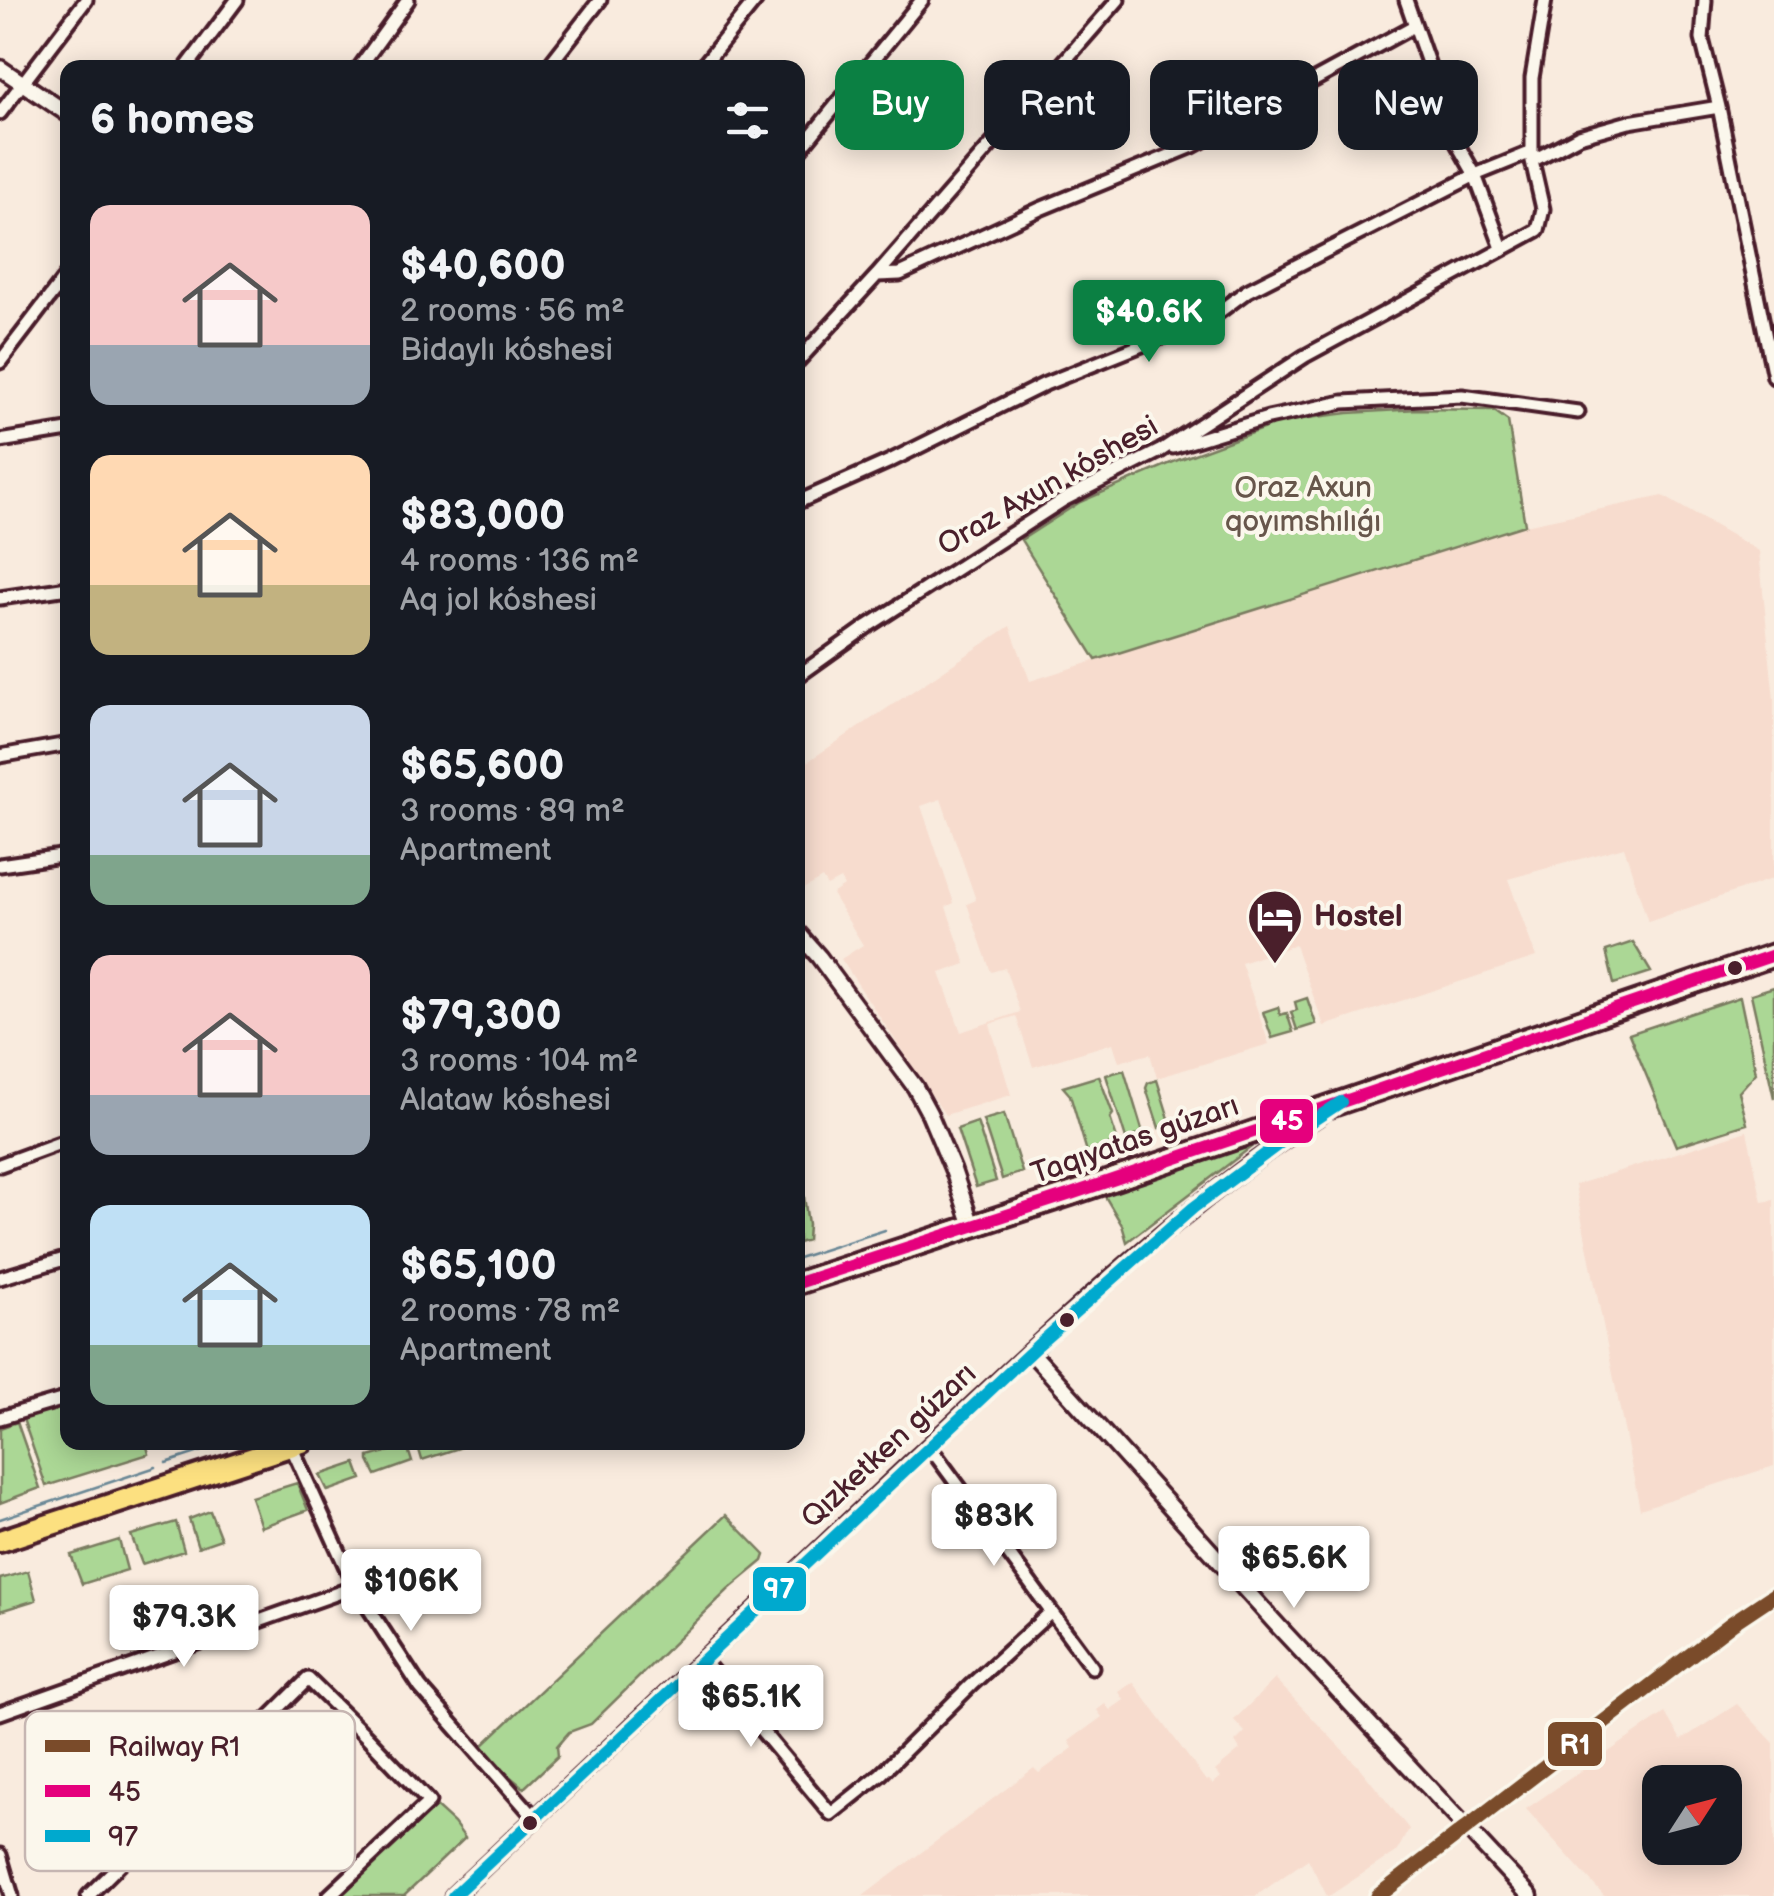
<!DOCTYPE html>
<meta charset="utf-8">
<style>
body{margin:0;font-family:"Balsamiq Sans",sans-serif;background:#20242c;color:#f1f3f6;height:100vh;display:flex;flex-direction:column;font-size:38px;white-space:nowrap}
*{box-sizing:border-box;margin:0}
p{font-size:32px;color:#9ea1a6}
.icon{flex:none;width:55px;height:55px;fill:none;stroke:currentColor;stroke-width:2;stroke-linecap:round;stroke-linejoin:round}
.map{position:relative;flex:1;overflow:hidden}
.panel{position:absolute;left:60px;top:60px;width:745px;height:1390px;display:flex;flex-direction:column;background:#171b24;border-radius:20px;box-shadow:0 5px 25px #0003}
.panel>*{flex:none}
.banner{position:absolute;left:835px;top:60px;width:788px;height:90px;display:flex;gap:20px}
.needle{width:65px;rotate:54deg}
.buttons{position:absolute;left:1642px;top:1765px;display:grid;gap:20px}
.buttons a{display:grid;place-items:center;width:100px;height:100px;border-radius:20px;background:#171b24;box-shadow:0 5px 25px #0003;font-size:50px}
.price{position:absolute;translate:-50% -85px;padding:0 22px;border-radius:10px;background:#fff;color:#222;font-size:32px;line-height:65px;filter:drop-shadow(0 2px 5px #0008)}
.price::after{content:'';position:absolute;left:50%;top:60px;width:30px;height:22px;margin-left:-15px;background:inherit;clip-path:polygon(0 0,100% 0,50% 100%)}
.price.on{background:#0b8043;color:#fff}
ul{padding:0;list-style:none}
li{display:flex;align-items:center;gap:30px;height:250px;padding:0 30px}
li span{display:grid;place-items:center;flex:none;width:280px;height:200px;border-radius:20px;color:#555}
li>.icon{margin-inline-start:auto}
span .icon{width:120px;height:120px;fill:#fffc;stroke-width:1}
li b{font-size:42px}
h2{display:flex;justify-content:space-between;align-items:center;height:120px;padding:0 30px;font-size:42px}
.chip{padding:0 35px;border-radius:20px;background:#171b24;box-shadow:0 5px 25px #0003;font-size:35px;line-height:90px}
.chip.on{background:#0b8043;color:#fff}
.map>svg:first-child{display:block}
</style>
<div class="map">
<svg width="1774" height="1896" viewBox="0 0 1774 1896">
<rect width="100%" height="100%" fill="#f9ebde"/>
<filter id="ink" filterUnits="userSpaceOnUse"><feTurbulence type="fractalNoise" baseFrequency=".01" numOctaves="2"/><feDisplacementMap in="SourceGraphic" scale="20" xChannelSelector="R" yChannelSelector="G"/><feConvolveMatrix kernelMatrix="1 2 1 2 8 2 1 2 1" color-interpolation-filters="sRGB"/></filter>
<g filter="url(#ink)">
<path fill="#f7dcce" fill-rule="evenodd" d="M1663,496L1759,551L1774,700V878L1648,922L1624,847L1508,879L1536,957L1324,1026L1295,945L1241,963L1269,1044L1157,1078L1150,1054L1119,1062L1113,1043L1033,1067L1016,1016L990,1024L1011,1095L945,1115L841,959L863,945L832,894L844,886L840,879L827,886L822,878L798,892V768L1010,626L1030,681L1525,525ZM941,799L976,900L967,904L991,972L1005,968L1020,1012L961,1032L940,973L966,964L946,907L954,903L921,806Z
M1747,1131L1762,1202L1774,1200V1466L1640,1509L1575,1185Z
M1275,1679L1359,1767L1409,1829L1397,1851L1329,1896H1327L1308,1859L1256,1896H863L1034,1768L1039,1773L1073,1748L1069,1741L1102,1717L1097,1710L1105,1704L1110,1710L1124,1700L1119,1692L1133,1682L1206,1781L1209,1780L1213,1784L1221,1777L1215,1771L1240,1750L1235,1742L1245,1732L1234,1720Z
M1737,1704L1774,1743V1896H1604L1526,1809L1665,1713L1681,1740ZM1660,1782H1725V1848H1660Z"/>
<path fill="#abd795" stroke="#7a7b60" stroke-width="2.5" d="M1418,409L1493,410L1508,421L1525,525L1096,660L1021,540L1080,502L1178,460L1284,421L1348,413Z
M1633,942L1651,972L1614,984L1606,951Z
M1774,987V1098L1751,994Z
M1740,997L1756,1073L1739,1092L1747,1124L1676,1146L1629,1034Z
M1307,998L1316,1024L1297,1030L1291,1012L1297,1010L1295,1002Z
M1278,1007L1280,1015L1287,1013L1293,1032L1272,1038L1263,1012Z
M1124,1070L1143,1133L1126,1139L1106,1075Z
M1099,1076L1113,1114L1110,1118L1118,1142L1087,1152L1070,1095L1063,1087Z
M1157,1080L1171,1125L1159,1128L1146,1088L1148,1083Z
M1004,1114L1022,1172L1002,1179L983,1120Z
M977,1122L996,1181L976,1187L957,1129Z
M1263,1138L1127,1242L1122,1225L1103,1193Z
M803,1189L808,1224L807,1240L798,1243V1190Z
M67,1403L68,1442L146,1443L149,1454L46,1486L22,1416Z
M17,1422L40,1488L0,1503V1428Z
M417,1443H457L459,1448L422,1460Z
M407,1446L412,1462L376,1475L369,1461V1457Z
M356,1463L362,1479L328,1491L320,1475Z
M297,1483L308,1510L261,1527L251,1497Z
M210,1511L221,1539L198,1547L189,1519Z
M726,1515L765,1555L763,1561L728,1590L591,1724L569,1732L557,1746L558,1756L524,1788L497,1766L482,1746Z
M176,1522L184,1551L142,1564L131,1535Z
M119,1540L127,1570L82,1584L71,1555Z
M28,1571L36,1600L0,1611V1579Z
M432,1803L454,1823L465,1838L404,1896H336Z"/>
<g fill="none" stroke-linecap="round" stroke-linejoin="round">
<path stroke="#698796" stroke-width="2.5" d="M798,1258L885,1230
M166,1463L230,1442
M0,1519L156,1467"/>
<g stroke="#4a1f2b" stroke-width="19">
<path id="minor" d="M1406,0L1455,140L1475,175L1502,248
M1705,0L1702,39L1719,107L1774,377
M186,68L237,0
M359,68L408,0
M547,68L600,0
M701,68L756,0
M0,113L86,0
M798,152L922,0
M1532,161L1579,136L1629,122L1719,107
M877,275L900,274L1040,209L1193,146L1414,26
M798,361L877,275L1118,0
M0,362L68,273
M0,441L68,430
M1173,447L1268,418L1343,402L1462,396L1578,412
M798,502L890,461L1045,384L1212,317L1247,291L1475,175L1532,152
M0,598L68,588
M798,676L868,626L1065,499L1160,451L1305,356L1538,230L1543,209L1532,161V78L1545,0
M0,756L68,744
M0,865L68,855
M0,1165L68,1140
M0,1278L68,1258
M0,1418L68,1398
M291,1446L355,1587L420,1687L535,1818
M929,1446L1092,1667
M703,1660L831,1814L881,1774L971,1685L1051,1612
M0,1713L355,1587
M0,1855L12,1896
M88,1896L308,1679L367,1737L429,1802L329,1896"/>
</g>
<g stroke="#4a1f2b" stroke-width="21">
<path id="tertiary" d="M0,68L68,114
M798,933L819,957L915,1087L929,1113L953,1170L972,1226
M1030,1351L1279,1627L1530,1896
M453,1896C607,1750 762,1604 916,1458C1045,1337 1173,1212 1321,1115"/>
</g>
<g stroke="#4a1f2b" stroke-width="28">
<path id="trunk" d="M798,1283L1071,1194L1774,955
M0,1541L302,1442"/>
</g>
<use href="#minor" stroke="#fbf7ec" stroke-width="11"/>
<use href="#tertiary" stroke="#fbf7ec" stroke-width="14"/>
<use href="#trunk" stroke="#fce080" stroke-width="20"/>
<g stroke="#fbf7ec" stroke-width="20">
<path id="bus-1" d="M798,1283L1071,1194L1774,955"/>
</g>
<g stroke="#fbf7ec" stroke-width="20">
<path id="bus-2" d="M453,1896L1038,1345L1193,1208L1287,1138L1341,1102"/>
</g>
<use href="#bus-1" stroke="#e5007d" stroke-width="12"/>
<use href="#bus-2" stroke="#00a9ce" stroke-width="12"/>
<g stroke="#fbf7ec" stroke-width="22">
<path id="rail-1" d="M1378,1896L1732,1623L1774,1595"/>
</g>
<use href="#rail-1" stroke="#7a4b2a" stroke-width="15"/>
</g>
</g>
<defs>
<g id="hotel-pin" transform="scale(2.875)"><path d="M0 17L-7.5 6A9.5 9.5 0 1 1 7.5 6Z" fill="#4a1f2b" stroke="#fbf7ec"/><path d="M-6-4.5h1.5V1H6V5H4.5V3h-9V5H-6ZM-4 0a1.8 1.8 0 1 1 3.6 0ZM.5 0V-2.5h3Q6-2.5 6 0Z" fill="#fff"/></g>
</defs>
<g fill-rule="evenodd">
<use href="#hotel-pin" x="1275" y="917"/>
</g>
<g fill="#4a1f2b" stroke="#fbf7ec" stroke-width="4">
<circle cx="1735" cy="968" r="9"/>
<circle cx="1067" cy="1320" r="9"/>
<circle cx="530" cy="1823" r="9"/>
</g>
<g text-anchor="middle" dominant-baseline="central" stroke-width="8" stroke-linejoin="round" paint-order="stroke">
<g font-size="30" fill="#4a1f2b" stroke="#fbf7ec">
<text transform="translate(1048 486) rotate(-30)">Oraz Axun kóshesi</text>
<text transform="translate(1135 1140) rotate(-19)">Taqıyatas gúzarı</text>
<text transform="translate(889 1446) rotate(-43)">Qızketken gúzarı</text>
</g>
<g font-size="30" fill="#67564b" stroke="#fbf7ec">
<text x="1303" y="488">Oraz Axun<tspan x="1303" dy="34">qoyımshılıǵı</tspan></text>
</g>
<g font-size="30" font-weight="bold" fill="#4a1f2b" stroke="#fbf7ec" text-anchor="start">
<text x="1314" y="917">Hostel</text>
</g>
</g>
<rect x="25" y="1711" width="330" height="160" rx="15" fill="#fbf7ec" stroke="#c6b6b2" stroke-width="2.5"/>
<rect x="45" y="1740" width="45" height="12" fill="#7a4b2a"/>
<rect x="45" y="1785" width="45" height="12" fill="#e5007d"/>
<rect x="45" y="1830" width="45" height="12" fill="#00a9ce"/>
<g font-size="28" fill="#4a1f2b">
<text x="108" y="1756">Railway R1</text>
<text x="108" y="1801">45</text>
<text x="108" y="1846">97</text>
</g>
<g stroke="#fbf7ec" stroke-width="4">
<rect x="1258" y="1097" width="57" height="48" rx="10" fill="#e5007d"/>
<rect x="751" y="1565" width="57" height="48" rx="10" fill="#00a9ce"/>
<rect x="1546" y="1720" width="58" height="48" rx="10" fill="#7a4b2a"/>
</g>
<g font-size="28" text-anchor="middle" font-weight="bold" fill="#fff">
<text x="1287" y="1130">45</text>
<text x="779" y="1598">97</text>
<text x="1575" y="1754">R1</text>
</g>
</svg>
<div class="buttons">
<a><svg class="needle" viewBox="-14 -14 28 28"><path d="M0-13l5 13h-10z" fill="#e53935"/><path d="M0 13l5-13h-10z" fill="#9ea1a6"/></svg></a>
</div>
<b class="price on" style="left:1149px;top:365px">$40.6K</b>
<b class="price" style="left:994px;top:1569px">$83K</b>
<b class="price" style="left:1294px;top:1611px">$65.6K</b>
<b class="price" style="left:411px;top:1634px">$106K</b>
<b class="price" style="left:184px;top:1670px">$79.3K</b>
<b class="price" style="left:751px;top:1750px">$65.1K</b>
<div class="banner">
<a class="chip on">Buy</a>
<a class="chip">Rent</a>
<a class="chip">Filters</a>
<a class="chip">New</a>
</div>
<section class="panel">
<h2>6 homes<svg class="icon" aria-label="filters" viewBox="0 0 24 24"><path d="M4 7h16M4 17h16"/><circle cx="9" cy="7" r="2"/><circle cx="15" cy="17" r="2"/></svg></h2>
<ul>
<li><span style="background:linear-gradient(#f6c9c9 70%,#9aa5b1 0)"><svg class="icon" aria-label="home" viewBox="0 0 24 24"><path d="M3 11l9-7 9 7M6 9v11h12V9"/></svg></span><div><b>$40,600</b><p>2 rooms · 56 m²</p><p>Bidaylı kóshesi</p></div></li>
<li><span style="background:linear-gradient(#ffd9b3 65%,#c2b280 0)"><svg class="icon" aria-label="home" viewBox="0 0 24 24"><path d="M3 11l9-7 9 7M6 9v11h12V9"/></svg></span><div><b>$83,000</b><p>4 rooms · 136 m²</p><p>Aq jol kóshesi</p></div></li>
<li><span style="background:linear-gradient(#c9d6e8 75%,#7fa58c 0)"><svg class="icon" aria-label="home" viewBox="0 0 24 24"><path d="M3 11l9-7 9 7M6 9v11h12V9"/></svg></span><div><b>$65,600</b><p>3 rooms · 89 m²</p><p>Apartment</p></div></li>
<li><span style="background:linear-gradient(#f6c9c9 70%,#9aa5b1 0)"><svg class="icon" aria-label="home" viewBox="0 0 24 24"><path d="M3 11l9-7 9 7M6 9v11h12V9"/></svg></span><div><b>$79,300</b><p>3 rooms · 104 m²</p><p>Alataw kóshesi</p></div></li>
<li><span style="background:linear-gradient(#bfe0f5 70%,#7fa58c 0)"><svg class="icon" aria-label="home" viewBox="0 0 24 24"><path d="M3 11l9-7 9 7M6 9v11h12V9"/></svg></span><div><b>$65,100</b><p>2 rooms · 78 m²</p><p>Apartment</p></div></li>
</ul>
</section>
</div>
